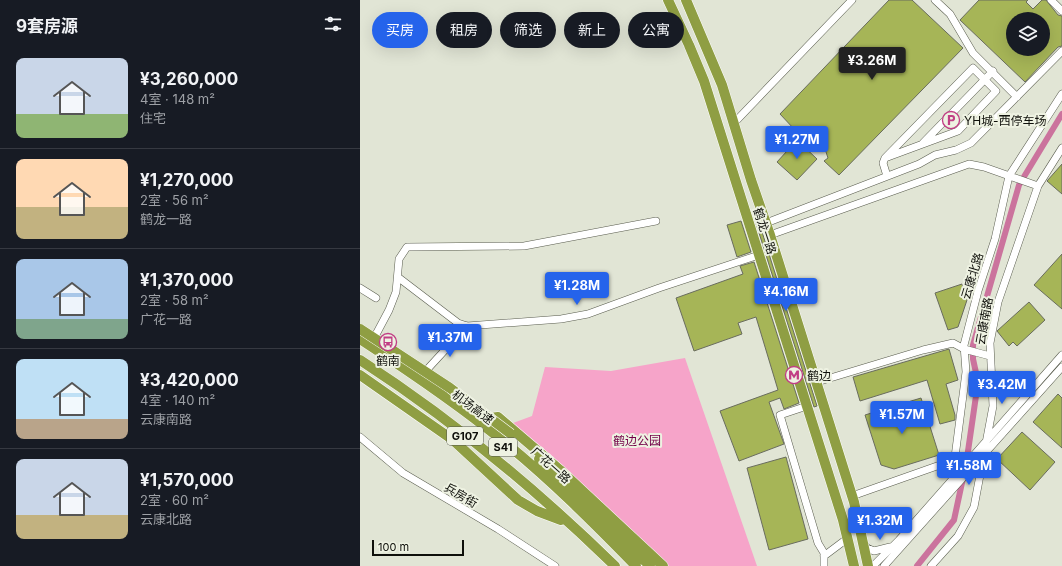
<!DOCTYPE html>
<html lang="zh">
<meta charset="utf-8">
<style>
body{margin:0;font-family:Inter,"Noto Sans SC",sans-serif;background:#20242c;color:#f1f3f6;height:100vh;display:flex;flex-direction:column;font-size:15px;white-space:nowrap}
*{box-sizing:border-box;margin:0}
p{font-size:13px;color:#9ea1a6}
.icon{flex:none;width:22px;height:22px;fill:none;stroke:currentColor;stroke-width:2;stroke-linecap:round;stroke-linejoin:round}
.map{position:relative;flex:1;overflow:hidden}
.side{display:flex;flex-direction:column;background:#171b24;width:360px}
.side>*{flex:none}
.guide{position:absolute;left:12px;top:12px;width:380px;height:36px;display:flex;gap:8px}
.controls{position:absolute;left:646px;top:12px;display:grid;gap:8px}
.controls a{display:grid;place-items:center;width:44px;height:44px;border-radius:50%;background:#171b24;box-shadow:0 4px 16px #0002;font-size:20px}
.scale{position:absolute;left:12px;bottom:10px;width:92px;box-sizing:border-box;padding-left:4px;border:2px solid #0f100b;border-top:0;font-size:11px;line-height:14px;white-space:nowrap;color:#0f100b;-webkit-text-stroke:3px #eef2e2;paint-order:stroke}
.price{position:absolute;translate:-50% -34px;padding:0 9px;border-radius:4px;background:#2563eb;color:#fff;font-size:13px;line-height:26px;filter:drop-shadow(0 1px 2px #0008)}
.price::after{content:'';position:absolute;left:50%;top:24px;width:12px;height:9px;margin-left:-6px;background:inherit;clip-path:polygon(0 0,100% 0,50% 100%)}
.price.current{background:#222;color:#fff}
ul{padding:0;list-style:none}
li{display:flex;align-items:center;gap:12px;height:100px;padding:0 16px}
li+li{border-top:1px solid #363941}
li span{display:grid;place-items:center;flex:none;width:112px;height:80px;border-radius:8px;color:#555}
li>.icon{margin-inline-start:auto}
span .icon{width:48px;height:48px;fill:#fffc;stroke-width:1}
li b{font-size:17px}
h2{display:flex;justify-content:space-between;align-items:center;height:48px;padding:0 16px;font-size:17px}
.tag{padding:0 14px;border-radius:18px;background:#171b24;box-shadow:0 4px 16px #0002;font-size:14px;line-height:36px}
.tag.current{background:#2563eb;color:#fff}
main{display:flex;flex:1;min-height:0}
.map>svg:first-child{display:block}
</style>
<main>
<section class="side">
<h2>9套房源<svg class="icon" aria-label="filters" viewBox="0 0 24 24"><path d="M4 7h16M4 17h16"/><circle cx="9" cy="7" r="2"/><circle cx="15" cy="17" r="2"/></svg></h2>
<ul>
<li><span style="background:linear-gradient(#c9d6e8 70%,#8fb573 0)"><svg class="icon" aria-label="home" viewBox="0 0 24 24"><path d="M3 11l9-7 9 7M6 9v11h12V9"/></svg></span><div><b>¥3,260,000</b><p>4室 · 148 m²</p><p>住宅</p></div></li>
<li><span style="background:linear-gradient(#ffd9b3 60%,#c2b280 0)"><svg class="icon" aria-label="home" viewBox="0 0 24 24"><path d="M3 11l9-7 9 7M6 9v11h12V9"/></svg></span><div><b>¥1,270,000</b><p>2室 · 56 m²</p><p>鹤龙一路</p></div></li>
<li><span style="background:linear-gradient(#a9c7e8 75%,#7fa58c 0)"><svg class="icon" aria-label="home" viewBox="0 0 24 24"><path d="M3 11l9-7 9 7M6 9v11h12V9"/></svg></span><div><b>¥1,370,000</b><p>2室 · 58 m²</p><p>广花一路</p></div></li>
<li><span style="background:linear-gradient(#bfe0f5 75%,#b9a48a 0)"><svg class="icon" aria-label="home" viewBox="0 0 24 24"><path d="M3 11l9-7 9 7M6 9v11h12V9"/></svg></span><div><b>¥3,420,000</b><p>4室 · 140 m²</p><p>云康南路</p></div></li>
<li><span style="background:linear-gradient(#c9d6e8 70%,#c2b280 0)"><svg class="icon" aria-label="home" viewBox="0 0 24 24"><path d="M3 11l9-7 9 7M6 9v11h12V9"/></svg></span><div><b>¥1,570,000</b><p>2室 · 60 m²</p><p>云康北路</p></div></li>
</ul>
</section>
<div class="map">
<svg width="702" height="566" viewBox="0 0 702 566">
<rect width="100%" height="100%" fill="#e1e5d5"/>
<path fill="#f6a4c9" d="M325,358L397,566H299L294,560L295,551L234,499L153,423L172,416L185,367L251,371Z"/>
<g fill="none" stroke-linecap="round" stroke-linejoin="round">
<path stroke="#cb739d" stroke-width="6" d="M606,465L618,382L613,359V345L659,185L702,114
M557,566L594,520L603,478"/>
</g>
<path fill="#a6b557" stroke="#696c5e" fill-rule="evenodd" d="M529,0H552L603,48L479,175L464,161L468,158L465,149L454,135L438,127L435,130L420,114Z
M619,0H668L666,2L673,9L682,0H686L698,15L702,16V46L698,47L665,82L600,20ZM653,19H683V49H653Z
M437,140L457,159L437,180L417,162Z
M702,164V194L687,181Z
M397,216L457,406L454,407L394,217Z
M381,221L391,252L377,257L367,225Z
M702,254V309L674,285Z
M394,262L439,403L424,409L420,398L409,402L424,444L379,461L360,411L418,390L396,317L378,323L382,334L334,351L316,298L383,274L380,266Z
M602,284L607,300L598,327L588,330L575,293Z
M669,302L685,320L657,346L653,342L649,346L637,331Z
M589,349L598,380L586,384L595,415V420L580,424L567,380L500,401L493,377Z
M698,394L702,398V448L673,422Z
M561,398L579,455L534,469L521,465L505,415Z
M662,432L695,462L670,490L637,459Z
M426,457L448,539L409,550L387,468Z"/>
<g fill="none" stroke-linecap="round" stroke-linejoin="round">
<g stroke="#595c4e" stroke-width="8">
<path id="minor" d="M575,0L590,14L613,53L657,97
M691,0L702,11
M374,123L492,0
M563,143L633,71
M525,158L613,68L636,91L598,131L525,158L523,163L527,176
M406,223L559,164L575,155L596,150L611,143L702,51
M410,235L609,164L624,167L678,186
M39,278L98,323L107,326L201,319L228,314L299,288L399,255
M0,288L16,298
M12,342L29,310L36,292L39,259L47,247L164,246L296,221
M62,375L107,326
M457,382L563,350L593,343L604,349L630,356
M447,406L420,415L458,543L464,553V566
M0,437L43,473L138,529L195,566
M592,480L606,372L604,345L618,291L635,239L649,176L702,94
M492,496L594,460
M504,544L507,548L514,551L530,547
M464,556L488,538
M513,566L539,540L702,355
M524,566L702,367
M571,566L598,536L614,507L633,406L630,343L638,302L678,186L702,148"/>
</g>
<g stroke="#fff" stroke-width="11">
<path id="highway" d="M308,0L329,45L344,81L483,520L494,566
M326,0L362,85L391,180L410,235L494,502L508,566
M0,339C49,371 98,404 143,441C191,480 234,523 276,566
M0,360C93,420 176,489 255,566
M0,375L93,440L158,500L177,511L201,520
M122,419L138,417L200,470L303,566
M179,459L290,566"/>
</g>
<use href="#minor" stroke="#fff" stroke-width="7"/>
<use href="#highway" stroke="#8f9e43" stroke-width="10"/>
<g stroke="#fff" stroke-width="11" stroke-linecap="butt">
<path id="highway-bridge" d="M0,329L90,388L151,434"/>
</g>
<use href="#highway-bridge" stroke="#8f9e43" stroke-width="10"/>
</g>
<defs>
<g id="parking-ring" transform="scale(0.9)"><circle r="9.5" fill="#eef2e2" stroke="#c13e85" stroke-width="1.5"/><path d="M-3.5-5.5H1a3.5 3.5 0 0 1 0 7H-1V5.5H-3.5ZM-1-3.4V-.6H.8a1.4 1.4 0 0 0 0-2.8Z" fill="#c13e85"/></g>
<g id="bus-ring" transform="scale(0.9)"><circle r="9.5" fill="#eef2e2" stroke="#c13e85" stroke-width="1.5"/><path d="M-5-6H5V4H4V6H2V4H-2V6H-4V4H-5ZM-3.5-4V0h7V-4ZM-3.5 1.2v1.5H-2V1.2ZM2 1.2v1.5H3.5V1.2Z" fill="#c13e85"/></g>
<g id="metro-ring" transform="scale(0.9)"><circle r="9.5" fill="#eef2e2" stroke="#c13e85" stroke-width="1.5"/><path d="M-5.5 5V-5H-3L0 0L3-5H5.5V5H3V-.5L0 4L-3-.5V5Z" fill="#c13e85"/></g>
</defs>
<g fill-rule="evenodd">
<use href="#parking-ring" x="591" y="120"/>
<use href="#bus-ring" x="28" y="342"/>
<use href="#metro-ring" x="434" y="375"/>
</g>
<g text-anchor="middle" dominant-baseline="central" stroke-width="4" stroke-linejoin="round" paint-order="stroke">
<g fill="#eef2e2" stroke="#52544c" stroke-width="1">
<rect x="87" y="427" width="36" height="18" rx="3"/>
<rect x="129" y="438" width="28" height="18" rx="3"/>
</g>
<g font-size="11" font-weight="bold" fill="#0f100b">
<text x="105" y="436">G107</text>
<text x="143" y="447">S41</text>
</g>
<g font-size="12" fill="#0f100b" stroke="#eef2e2" text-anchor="start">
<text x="604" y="120">YH城-西停车场</text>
<text x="28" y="360" text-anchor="middle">鹤南</text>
<text x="447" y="375">鹤边</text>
</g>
<g font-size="12" fill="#0f100b" stroke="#eef2e2">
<text transform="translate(405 231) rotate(72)">鹤龙一路</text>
<text transform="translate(612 276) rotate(-73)">云康北路</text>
<text transform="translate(624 321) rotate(-80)">云康南路</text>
<text transform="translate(113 407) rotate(37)">机场高速</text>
<text transform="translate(191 465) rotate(42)">广花一路</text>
<text transform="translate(101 495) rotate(30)">兵房街</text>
</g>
<g font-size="12" fill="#720048" stroke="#eef2e2">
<text x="277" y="440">鹤边公园</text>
</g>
</g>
</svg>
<div class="controls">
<a><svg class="icon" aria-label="layers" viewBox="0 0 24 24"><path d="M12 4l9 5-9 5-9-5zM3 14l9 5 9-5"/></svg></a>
</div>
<div class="scale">100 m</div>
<b class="price current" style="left:512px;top:81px">¥3.26M</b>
<b class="price" style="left:437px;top:160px">¥1.27M</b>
<b class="price" style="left:217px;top:306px">¥1.28M</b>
<b class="price" style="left:426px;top:312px">¥4.16M</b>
<b class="price" style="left:90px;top:358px">¥1.37M</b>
<b class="price" style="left:642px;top:405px">¥3.42M</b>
<b class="price" style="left:542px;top:435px">¥1.57M</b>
<b class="price" style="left:609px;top:486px">¥1.58M</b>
<b class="price" style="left:520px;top:541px">¥1.32M</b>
<div class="guide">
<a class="tag current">买房</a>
<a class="tag">租房</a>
<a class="tag">筛选</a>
<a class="tag">新上</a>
<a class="tag">公寓</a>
</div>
</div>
</main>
